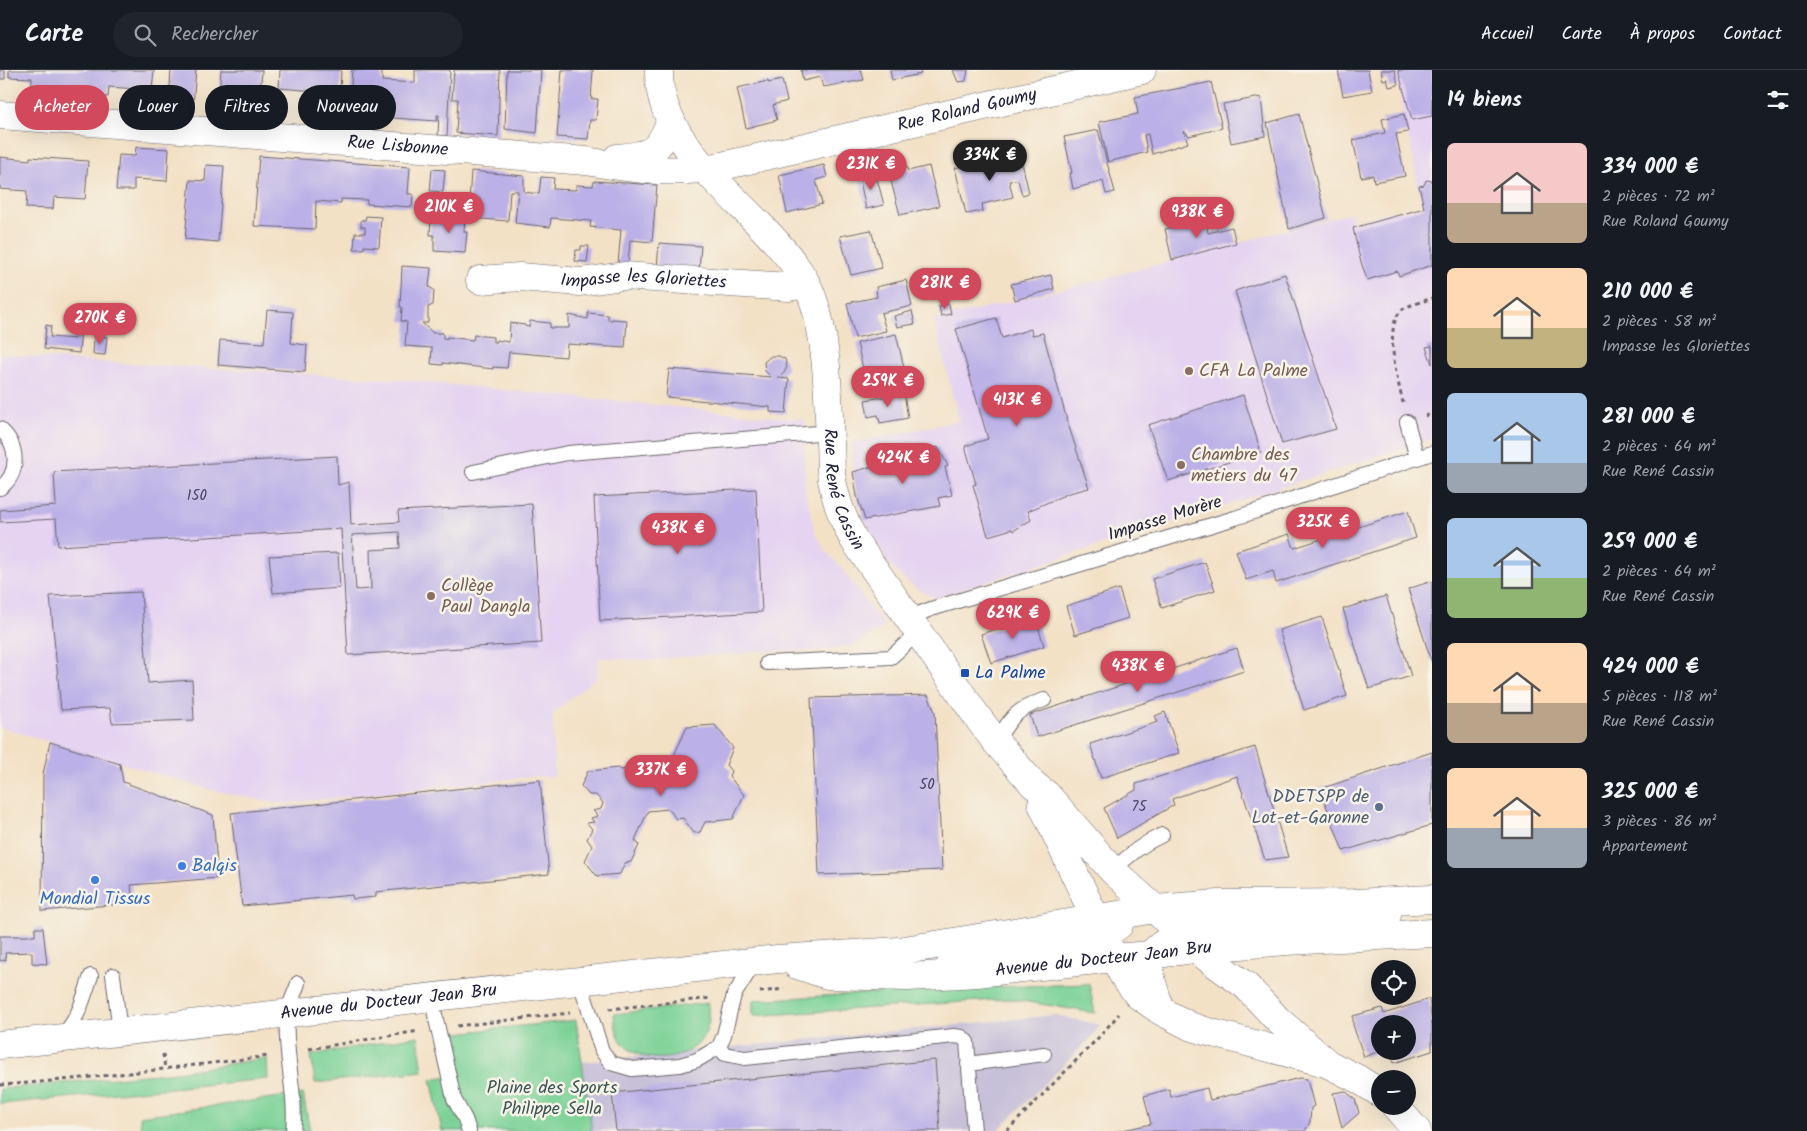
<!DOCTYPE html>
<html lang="fr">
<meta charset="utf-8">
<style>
body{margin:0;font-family:Kalam,sans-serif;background:#20242c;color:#f1f3f6;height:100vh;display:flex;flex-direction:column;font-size:19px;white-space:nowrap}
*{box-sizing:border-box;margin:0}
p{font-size:16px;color:#9ea1a6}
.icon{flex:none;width:28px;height:28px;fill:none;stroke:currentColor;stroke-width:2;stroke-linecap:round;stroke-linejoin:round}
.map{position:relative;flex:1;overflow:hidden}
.side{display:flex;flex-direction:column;background:#171b24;width:375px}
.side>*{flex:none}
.guide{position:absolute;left:15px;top:15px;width:475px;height:45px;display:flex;gap:10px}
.tools{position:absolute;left:1371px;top:890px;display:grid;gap:10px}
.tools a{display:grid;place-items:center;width:45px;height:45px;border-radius:50%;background:#171b24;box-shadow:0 5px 20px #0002;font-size:25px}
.price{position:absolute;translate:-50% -42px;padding:0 11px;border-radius:18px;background:#d1495b;color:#fff;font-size:16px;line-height:32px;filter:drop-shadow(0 1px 2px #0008)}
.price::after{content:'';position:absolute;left:50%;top:30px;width:15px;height:11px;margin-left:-8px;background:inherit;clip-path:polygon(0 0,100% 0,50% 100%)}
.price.selected{background:#222;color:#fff}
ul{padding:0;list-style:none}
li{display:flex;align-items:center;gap:15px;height:125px;padding:0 15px}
li span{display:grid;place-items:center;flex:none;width:140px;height:100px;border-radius:8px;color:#555}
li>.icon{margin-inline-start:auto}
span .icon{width:60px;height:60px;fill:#fffc;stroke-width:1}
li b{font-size:21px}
h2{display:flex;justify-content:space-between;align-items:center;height:60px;padding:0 15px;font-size:21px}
.chip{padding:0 18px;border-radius:22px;background:#171b24;box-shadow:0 5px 20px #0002;font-size:18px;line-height:45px}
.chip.selected{background:#d1495b;color:#fff}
header{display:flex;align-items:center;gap:30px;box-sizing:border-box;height:70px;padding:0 25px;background:#171b24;border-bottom:1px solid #363941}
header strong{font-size:24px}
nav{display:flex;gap:28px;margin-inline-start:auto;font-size:18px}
.search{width:350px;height:45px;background:#20242c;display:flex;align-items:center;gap:12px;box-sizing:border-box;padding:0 18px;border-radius:28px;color:#9ea1a6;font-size:19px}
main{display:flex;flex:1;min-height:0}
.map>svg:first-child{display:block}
</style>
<header>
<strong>Carte</strong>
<div class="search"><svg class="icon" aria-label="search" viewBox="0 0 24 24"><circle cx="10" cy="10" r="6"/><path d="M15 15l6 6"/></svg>Rechercher</div>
<nav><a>Accueil</a><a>Carte</a><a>À propos</a><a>Contact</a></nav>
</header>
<main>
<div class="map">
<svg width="1432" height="1061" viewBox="0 0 1432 1061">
<rect width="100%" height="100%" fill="#f7f3e8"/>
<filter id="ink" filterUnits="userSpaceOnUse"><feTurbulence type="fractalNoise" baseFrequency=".02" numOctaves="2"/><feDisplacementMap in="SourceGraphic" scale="10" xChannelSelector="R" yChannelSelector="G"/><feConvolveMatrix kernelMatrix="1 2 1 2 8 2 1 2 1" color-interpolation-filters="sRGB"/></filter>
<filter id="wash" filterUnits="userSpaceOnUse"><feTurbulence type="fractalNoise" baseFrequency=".0096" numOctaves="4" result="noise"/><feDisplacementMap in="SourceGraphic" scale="20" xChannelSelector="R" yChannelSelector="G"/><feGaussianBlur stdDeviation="1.12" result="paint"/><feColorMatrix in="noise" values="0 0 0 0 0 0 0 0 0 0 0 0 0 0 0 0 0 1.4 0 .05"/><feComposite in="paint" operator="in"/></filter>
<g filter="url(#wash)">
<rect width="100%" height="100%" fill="#f3e1c6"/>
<path fill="#e5d3f1" d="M1395,0H1432V369L935,528L924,523L905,510L888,493L865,450L860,438L854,413L852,373L959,351L934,250L1088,213L1351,143L1354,153L1390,142L1423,138Z
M0,284L81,291L404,310L805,350V420L815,462L825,480L839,495L885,557L851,576L816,581H748L745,584L703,585L651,590L599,588L597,607L553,643L554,707L538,706L279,734L212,720L0,657Z"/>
<path fill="#c7c0d9" d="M1056,945L1100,955L1091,968L1003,1055L998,1061H592L583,992Z"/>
<path fill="#7ad195" stroke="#4e7a68" d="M1089,914L1095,943L1010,929L753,946V930L961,918Z
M708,933C708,941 710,949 708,956C700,990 649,998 625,976C617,968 615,955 614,944Z
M576,950L592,1061H442L431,1009L461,1004L457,963Z
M418,966L423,1001L315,1013L311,985Z
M267,988L268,1009L0,1034V1019L177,1002Z
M303,1024L310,1061H141L140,1046Z"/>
<g id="blocks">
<path fill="#bbb0e7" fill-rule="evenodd" d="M0,0H5V9H0Z
M9,0H154L152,20L109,17L108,27L48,23L47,36H31L32,8L9,7Z
M171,0H196L192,46L168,45Z
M221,0H262L260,27L219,23Z
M280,0H341L340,23L279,18Z
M352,0H382V11L415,13V0H450L447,66L438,65L439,45H437V51L349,45Z
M454,0H500L498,66L456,63L458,29H452Z
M507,0H541L537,63L505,59Z
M562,0H593L591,29H598L596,50H590L588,69L557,67Z
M801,0H861L864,10L823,17L820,7L803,11Z
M890,0H920L921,4L892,10Z
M953,0H968L966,11L958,12Z
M1338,0H1368L1372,21L1343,26Z
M1381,0H1395L1398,15L1389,17L1387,9L1383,10Z
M1398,0H1432V46L1412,50Z
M782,10L787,31L773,35L777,50L746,58L737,18L768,11V13Z
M1211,12L1222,58L1189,66L1184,61L1188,73L1152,84L1148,64L1144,65L1147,82L1108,92L1099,52L1138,44L1135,27Z
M1261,27L1265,66L1231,73L1223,34Z
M1299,44L1326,148L1289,159L1267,53Z
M1404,44L1408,62L1396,64L1405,106L1374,112L1373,105L1361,107L1353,70L1385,63L1382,49Z
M1098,60L1115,122L1106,124L1103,111L1073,119L1070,103H1072L1064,67Z
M136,77L169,79L167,111L134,109V120H116L119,85L135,86Z
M1020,84L1029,123L1022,125L1018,110L1009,111L1013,127L982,134L983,141L966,144L955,98L980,92L981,96L990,94L989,90Z
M259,86L410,97L408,124H413L412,137L367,134V130L341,129V133L316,131L315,159L254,156Z
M0,87L30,90V87L88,91L85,129L54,127L53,139L26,138L27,121L0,119Z
M206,95L224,96L218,172L185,169L190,110L205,111Z
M824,95L827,107L816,110L822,134L787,143L779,105Z
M906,95L908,101L929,96L939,136L900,145L888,100Z
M432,99L445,100L443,122L430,121Z
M471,101L524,106V122L539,124L541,107L554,108L553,119L576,120V115L593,116L594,111L657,115L652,172L630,170L628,195L618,194L621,160L590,157L591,151L551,148L550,157L515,153L518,121H510L508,151L468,148Z
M875,101L884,135L866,139L859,106Z
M1426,110L1432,111V195L1399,206L1397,201L1367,210L1360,189L1353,158L1424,138L1419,116L1424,115Z
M366,146L381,147L379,177L364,176V179H354L355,163H365V157H361V150H365Z
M431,146L465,148L464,162H467L465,183L434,181V165H430Z
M1205,149L1208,163L1232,157L1236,173L1172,190L1165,159Z
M871,160L882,198L851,205L840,166Z
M659,173L701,176L699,201L657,198Z
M581,176H589L587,192L575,191L576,180H581Z
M402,196L431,198L429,217L434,220L433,235L428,237V253H422L433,263H443V268L447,269V267L473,270L474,265L493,267V272H497V270L509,272L510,253L525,255V256L529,257L530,251L550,253V258H569V245L588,249V243L608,245V250H612V249L627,250L625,278L567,274L566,287L509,282L507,298L493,297V299L443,293V295L431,294L432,278L405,276L407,252L401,251L402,237H400Z
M1285,204L1336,359L1282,374L1235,221Z
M1051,205L1054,219L1015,230L1011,214Z
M906,210L912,236L881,243L886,261L855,268L847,233L877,227L876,217Z
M949,234L951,244L941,246L939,236Z
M267,240L293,242L291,273L307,275L305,302L218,295L220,270L264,273Z
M912,241L915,254L897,257L894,246Z
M996,248L1002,268L1031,259L1032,265L1043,263L1068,354L1089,418L1069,423L1028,441L1031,450L1013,461L1012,459L988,466L973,415L976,414L965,376L988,369L956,259Z
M46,255L51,256L50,267L75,269L76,258L81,259L79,283L44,279Z
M896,264L907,310L868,320L857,273Z
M94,266L107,267L105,285L93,284Z
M1432,276V294L1426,277Z
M771,286H779L785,289L787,297L784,303L778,308L789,309L786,343L770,342V337L666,327L669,299L771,307L765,301L764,292Z
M904,324L908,348L880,353L878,345L868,347L865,330Z
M1243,325L1261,382L1168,411L1148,355Z
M938,377L948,396L945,397L952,425L938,428L940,436L865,450L857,426L853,402Z
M337,386L338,415L349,412L351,455L399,452L398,441L532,434L541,573L348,585L341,459L58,476L56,449L0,452V440L56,436L54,402ZM399,462L400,478L370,480L371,519L356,520L352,465Z
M756,419L762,542L600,551L594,427Z
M1408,441L1416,468L1276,513L1273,501L1246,510L1236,481L1289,464L1294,478Z
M338,483L340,518L273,523L269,486Z
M1205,492L1215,520L1162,538L1152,509Z
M1432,511V593L1408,519Z
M1119,519L1128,548L1075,565L1066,536Z
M141,522L148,613L192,610L194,650L112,653L110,638L61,640L50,526Z
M1386,526L1411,606L1369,619L1343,539Z
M1035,546L1044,576L991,593L981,564Z
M1322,547L1347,626L1304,640L1279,560Z
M1237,578L1244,601L1037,667L1030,645Z
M928,625L935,642L942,800L819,805L811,628Z
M1165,642L1179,683L1101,708L1090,674L1158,652L1155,646Z
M715,655L733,678L726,695L731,701L729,706L744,725L733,749L705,752L700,762L694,763L683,748L676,749L669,739L648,741L635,770L639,775L631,792L625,793L620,804L597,806L585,791L592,776L587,769L592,759L587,753L594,752L591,748L598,746L593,741L601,739L603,733L596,725H589L581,716L588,701L618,698L620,700L670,694L687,657Z
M50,672L120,694L123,712L213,745L218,808L131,815L133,833L42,841L43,704Z
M1255,677L1288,787L1265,790L1237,706L1172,729L1174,735L1117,768L1104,738L1136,720V714Z
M1432,682V755L1343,781L1320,719Z
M540,710L549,804L376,822V827L353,829L352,825L242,836L231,743Z
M35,858H43L47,894L32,893V882L5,883L6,890L0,891V866H35Z
M1429,929L1432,956V981L1394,993L1390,981H1408V954H1380V981L1364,987L1353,955V946L1382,938L1384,944Z
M935,990L940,1061H616L612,1023Z
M1300,1008L1307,1009L1314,1036L1311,1038L1310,1052L1305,1061H1118L1151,1054L1144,1026L1169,1019L1171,1027L1207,1018L1210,1030Z
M1345,1021L1355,1029L1359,1043L1342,1058L1333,1023Z"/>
</g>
</g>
<g filter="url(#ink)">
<use href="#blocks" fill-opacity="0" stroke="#6b656c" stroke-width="1"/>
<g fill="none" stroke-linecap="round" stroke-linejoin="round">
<g stroke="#6b656c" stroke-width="16">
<path id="service" d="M1407,352L1417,388
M0,359C19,375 20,404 0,418
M473,402L568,383L830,362
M908,548L931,539L1235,448L1432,383
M767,593L891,587L919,562
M996,672C1011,647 1016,639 1044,630
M1113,801C1128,785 1142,774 1162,765
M113,905L120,962
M580,912L602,981L611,993L632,999L680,995L697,990L719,977L724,965L734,925L755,892
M431,927L454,1029L465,1049L469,1061
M61,968C80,946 82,932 91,906
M719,977L725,984L745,988L954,966L962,967L967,972L974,1061
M968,994L1044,984
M293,1061C297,1024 284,985 287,946C288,935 295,924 298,913"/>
</g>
<g stroke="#6b656c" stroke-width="29">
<g id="minor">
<path id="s1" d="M0,45L586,91C634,99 673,105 722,96L1142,0"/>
<path d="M617,88C652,85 658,83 671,50"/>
<path id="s2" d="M480,210L520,207L580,212L624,206L789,217L806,214"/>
</g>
</g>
<g stroke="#6b656c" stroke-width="29">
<g id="tertiary">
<path id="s3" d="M659,0C657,87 768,142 806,213C828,255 828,325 830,373C831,385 830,398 832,410C836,432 844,452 854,470L978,648L996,672L1033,714L1047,725L1113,801L1155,839L1195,879L1246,916L1277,949L1328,994L1358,1009L1380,1023"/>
<path d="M1042,734L1114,888L1123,905L1138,925L1161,941L1190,956L1205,961L1322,992"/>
<path d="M951,894L1065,877L1104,865L1119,855"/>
<path d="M1161,941C1156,924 1147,905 1151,888C1155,866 1216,855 1235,853L1387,845"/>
<path d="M1395,1036L1417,1061"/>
</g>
</g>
<g stroke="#6b656c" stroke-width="29">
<g id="primary">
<path id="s4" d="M797,895L827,905L908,907L977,903L1114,888L1151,885L1195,879L1286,871L1432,863"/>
<path id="s5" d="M0,975L778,889L899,881L1155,839L1219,834L1355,833L1432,829"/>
</g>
</g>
<path stroke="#6b656c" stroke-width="3" stroke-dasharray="4 4" stroke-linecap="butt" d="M1403,333C1398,311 1382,255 1403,239C1411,234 1423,232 1432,228
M1425,346L1432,344
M760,922L784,919
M609,939L712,928
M457,956L570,943
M309,979L419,961
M163,984L165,999
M0,1015C90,1009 179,997 268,986
M1007,1061L1100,966L1119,944"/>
<use href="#service" stroke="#fff" stroke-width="14"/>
<use href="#minor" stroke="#fff" stroke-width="28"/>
<use href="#tertiary" stroke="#fff" stroke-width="28"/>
<use href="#primary" stroke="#fff" stroke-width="28"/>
</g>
</g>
<g fill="#8d6e63" stroke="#f7f3e8" stroke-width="2">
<circle cx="1189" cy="301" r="5"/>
<circle cx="1181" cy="395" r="5"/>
<circle cx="431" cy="526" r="5"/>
</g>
<rect fill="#1a4fb4" stroke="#f7f3e8" stroke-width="2" x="960" y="598" width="10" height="10" rx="2.5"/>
<circle fill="#5c6f8a" stroke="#f7f3e8" stroke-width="2" cx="1379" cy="737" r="5"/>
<g fill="#3f7fe0" stroke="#f7f3e8" stroke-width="2">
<circle cx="182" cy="796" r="5"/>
<circle cx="95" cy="810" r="5"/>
</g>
<g text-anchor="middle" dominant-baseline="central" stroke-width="5" stroke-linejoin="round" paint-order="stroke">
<g font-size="15" fill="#484666">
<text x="197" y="426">150</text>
<text x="927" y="715">50</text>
<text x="1139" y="737">75</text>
</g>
<g font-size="18" fill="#22223b" stroke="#f7f3e8">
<text stroke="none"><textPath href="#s1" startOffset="976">Rue Roland Goumy</textPath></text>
<text stroke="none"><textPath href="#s1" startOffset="399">Rue Lisbonne</textPath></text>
<text stroke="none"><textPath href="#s2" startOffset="164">Impasse les Gloriettes</textPath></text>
<text stroke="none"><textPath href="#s3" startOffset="476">Rue René Cassin</textPath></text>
<text transform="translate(1165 449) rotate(-17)">Impasse Morère</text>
<text stroke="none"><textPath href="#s4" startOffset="309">Avenue du Docteur Jean Bru</textPath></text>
<text stroke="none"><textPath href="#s5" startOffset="391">Avenue du Docteur Jean Bru</textPath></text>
</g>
<g font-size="18" fill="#785e54" stroke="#f7f3e8" text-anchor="start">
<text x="1199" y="301">CFA La Palme</text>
<text x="1191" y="385">Chambre des<tspan x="1191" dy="21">metiers du 47</tspan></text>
<text x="441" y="516">Collège<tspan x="441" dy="21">Paul Dangla</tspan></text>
</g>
<g font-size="18" fill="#164399" stroke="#f7f3e8" text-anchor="start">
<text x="975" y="603">La Palme</text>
</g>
<g font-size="18" fill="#4e5e75" stroke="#f7f3e8" text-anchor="end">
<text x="1369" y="727">DDETSPP de<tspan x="1369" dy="21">Lot-et-Garonne</tspan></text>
</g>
<g font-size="18" fill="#366cbe" stroke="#f7f3e8" text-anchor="start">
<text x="192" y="796">Balqis</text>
<text x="95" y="829" text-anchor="middle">Mondial Tissus</text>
</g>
<g font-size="18" fill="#3c5756" stroke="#f7f3e8">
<text x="552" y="1018">Plaine des Sports<tspan x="552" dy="21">Philippe Sella</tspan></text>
</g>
</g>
</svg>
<div class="tools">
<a><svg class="icon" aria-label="locate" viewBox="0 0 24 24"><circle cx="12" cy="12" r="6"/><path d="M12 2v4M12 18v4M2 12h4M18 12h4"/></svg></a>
<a>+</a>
<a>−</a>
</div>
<b class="price selected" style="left:990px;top:112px">334K €</b>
<b class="price" style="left:871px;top:121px">231K €</b>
<b class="price" style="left:449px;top:164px">210K €</b>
<b class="price" style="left:1197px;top:169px">938K €</b>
<b class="price" style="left:945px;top:240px">281K €</b>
<b class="price" style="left:100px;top:275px">270K €</b>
<b class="price" style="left:888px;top:338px">259K €</b>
<b class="price" style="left:1017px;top:357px">413K €</b>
<b class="price" style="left:903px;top:415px">424K €</b>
<b class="price" style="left:1323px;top:479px">325K €</b>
<b class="price" style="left:678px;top:485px">438K €</b>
<b class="price" style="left:1013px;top:570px">629K €</b>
<b class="price" style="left:1138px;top:623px">438K €</b>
<b class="price" style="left:661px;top:727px">337K €</b>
<div class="guide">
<a class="chip selected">Acheter</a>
<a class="chip">Louer</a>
<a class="chip">Filtres</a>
<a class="chip">Nouveau</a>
</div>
</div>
<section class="side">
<h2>14 biens<svg class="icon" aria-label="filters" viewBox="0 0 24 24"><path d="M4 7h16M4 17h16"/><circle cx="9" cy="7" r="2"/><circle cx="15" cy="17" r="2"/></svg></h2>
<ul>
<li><span style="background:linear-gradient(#f6c9c9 60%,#b9a48a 0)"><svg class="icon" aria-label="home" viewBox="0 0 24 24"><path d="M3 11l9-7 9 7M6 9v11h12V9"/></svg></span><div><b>334 000 €</b><p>2 pièces · 72 m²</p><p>Rue Roland Goumy</p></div></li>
<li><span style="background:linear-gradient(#ffd9b3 60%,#c2b280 0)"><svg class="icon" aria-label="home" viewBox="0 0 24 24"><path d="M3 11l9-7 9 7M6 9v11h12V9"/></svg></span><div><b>210 000 €</b><p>2 pièces · 58 m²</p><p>Impasse les Gloriettes</p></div></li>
<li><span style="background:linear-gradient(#a9c7e8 70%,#9aa5b1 0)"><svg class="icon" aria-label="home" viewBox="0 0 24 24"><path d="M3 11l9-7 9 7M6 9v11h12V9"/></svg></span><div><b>281 000 €</b><p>2 pièces · 64 m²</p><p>Rue René Cassin</p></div></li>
<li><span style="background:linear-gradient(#a9c7e8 60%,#8fb573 0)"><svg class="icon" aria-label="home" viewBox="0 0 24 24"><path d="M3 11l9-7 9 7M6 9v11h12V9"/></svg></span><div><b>259 000 €</b><p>2 pièces · 64 m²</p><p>Rue René Cassin</p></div></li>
<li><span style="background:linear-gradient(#ffd9b3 60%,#b9a48a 0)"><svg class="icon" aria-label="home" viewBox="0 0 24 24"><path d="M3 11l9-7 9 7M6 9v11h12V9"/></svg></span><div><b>424 000 €</b><p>5 pièces · 118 m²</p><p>Rue René Cassin</p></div></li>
<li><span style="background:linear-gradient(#ffd9b3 60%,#9aa5b1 0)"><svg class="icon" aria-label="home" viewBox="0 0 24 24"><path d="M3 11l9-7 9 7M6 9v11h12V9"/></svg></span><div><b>325 000 €</b><p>3 pièces · 86 m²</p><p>Appartement</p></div></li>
</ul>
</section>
</main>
